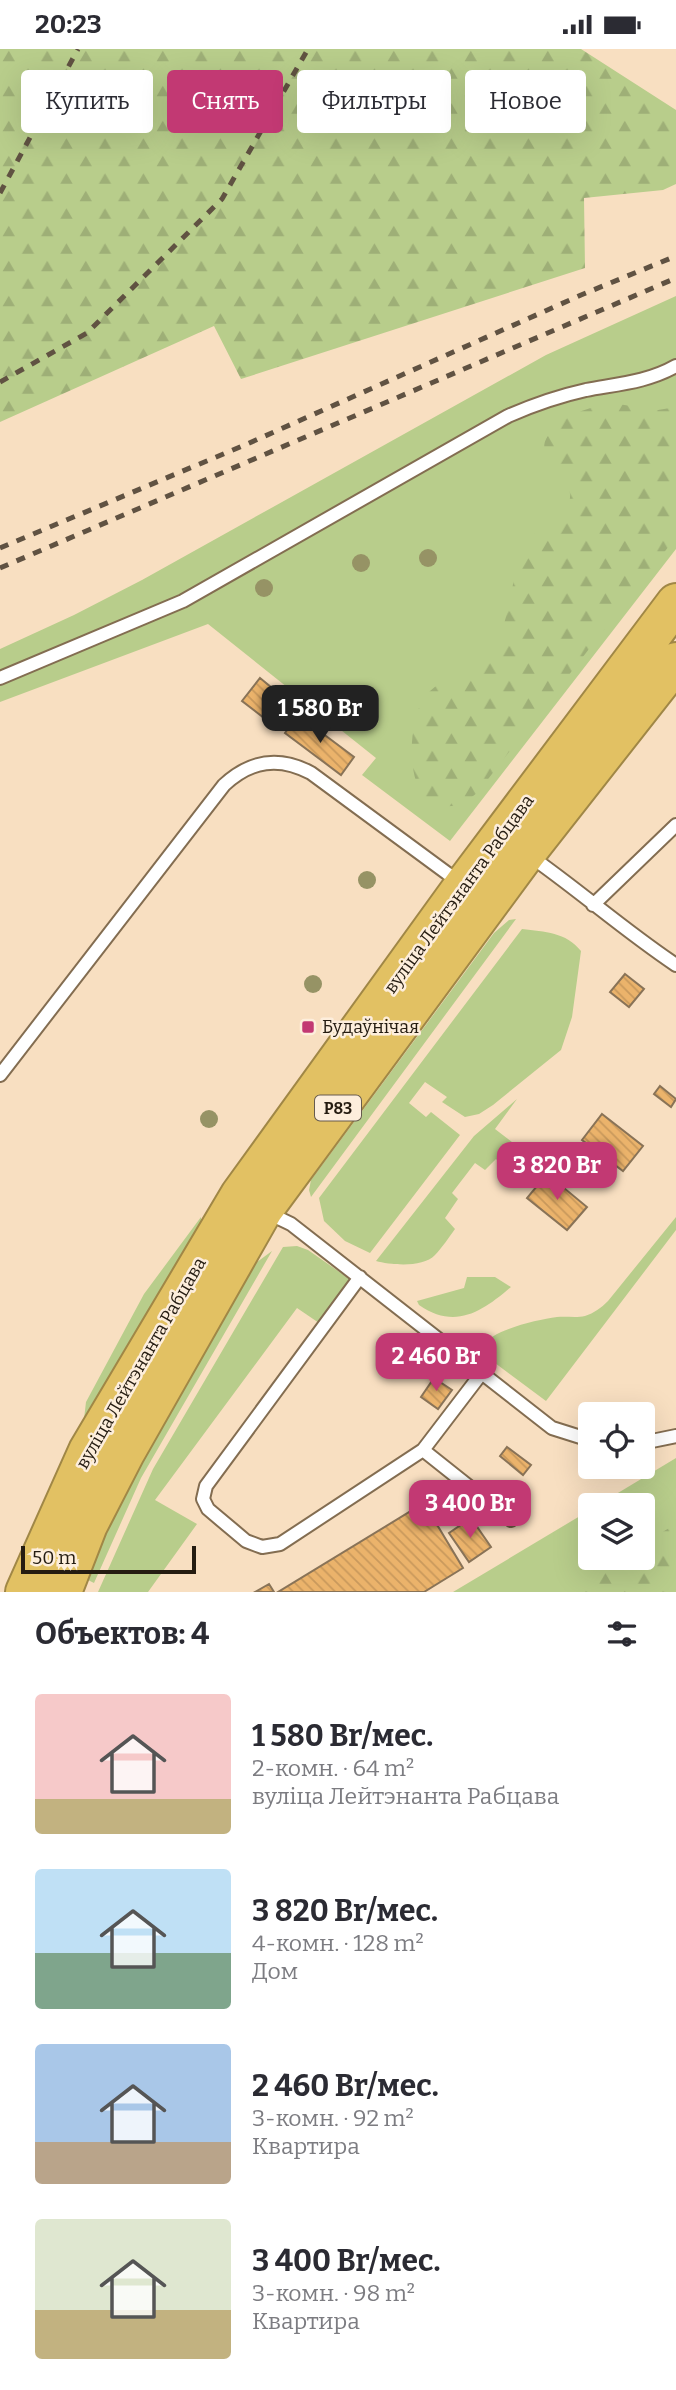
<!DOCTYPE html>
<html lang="ru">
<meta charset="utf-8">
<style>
body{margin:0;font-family:Bitter,serif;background:#f7f7f7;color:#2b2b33;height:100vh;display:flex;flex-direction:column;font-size:26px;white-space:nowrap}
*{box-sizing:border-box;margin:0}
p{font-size:23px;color:#7c7c81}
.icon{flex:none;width:38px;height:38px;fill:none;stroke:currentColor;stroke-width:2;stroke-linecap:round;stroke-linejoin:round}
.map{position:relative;height:1543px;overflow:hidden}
.panel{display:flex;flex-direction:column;background:#fff;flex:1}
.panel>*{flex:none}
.hud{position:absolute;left:21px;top:21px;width:635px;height:63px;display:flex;gap:14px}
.controls{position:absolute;left:578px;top:1353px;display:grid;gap:14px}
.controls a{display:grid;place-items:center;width:77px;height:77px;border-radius:7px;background:#fff;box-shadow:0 7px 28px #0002;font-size:35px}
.scale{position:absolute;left:21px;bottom:18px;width:175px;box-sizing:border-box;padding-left:7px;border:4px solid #251c11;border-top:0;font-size:19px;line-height:24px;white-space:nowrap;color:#251c11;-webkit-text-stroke:5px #fdeedc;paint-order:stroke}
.price{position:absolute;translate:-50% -60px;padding:0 16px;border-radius:14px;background:#c23973;color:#fff;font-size:23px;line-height:46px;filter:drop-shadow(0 2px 4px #0008)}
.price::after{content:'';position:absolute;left:50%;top:42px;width:21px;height:16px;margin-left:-10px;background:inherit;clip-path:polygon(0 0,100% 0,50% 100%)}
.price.on{background:#222;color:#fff}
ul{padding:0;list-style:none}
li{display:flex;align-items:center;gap:21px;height:175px;padding:0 35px}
li span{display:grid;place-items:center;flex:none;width:196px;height:140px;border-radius:7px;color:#555}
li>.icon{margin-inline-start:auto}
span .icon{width:84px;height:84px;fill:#fffc;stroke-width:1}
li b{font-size:30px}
h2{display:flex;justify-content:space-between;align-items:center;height:84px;padding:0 35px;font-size:30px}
.pill{padding:0 24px;border-radius:7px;background:#fff;box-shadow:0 7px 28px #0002;font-size:24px;line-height:63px}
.pill.on{background:#c23973;color:#fff}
.status{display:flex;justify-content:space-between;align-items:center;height:49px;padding:0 35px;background:#fff;direction:ltr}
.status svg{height:19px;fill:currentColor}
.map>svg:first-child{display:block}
</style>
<div class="status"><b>20:23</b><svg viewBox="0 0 49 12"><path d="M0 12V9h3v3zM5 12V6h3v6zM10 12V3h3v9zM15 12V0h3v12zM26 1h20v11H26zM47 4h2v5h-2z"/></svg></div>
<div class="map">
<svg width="676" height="1543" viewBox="0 0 676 1543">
<defs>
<pattern id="forest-firs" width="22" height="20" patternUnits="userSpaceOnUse" patternTransform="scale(1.75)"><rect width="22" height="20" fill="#b8cd8b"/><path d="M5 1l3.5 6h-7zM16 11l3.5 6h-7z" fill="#9eaf77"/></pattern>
<pattern id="building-back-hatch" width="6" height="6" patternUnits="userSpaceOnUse" patternTransform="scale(1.75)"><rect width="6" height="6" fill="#ebb36b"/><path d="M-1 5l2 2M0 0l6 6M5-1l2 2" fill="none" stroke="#c9995c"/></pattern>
</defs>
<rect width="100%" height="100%" fill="#f8dfc1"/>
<path fill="#b8cd8b" d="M676,247V500L450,792L362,726L376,709L208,575L0,653V600L74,566L142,531L546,306Z
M516,870L311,1148L309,1141L311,1131L494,884L509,871Z
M522,880C545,883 566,883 581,902L572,968L561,1001L493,1056L479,1065L465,1068L442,1053L447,1048L425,1033L409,1054L426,1068L431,1063L460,1086L370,1204L345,1192L324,1172L319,1149Z
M517,1050L495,1080L520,1099L505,1119L496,1110L485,1121L475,1114L452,1144L458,1150L445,1169L455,1180C449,1188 442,1199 435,1206C423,1219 391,1216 376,1212L474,1087Z
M201,1168V1175L204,1177L27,1504L22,1502L84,1370L86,1353L144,1245Z
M676,1168V1181L546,1352L483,1305L481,1297C495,1280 536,1271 557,1268C566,1267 576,1269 585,1267C594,1264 601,1259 608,1252Z
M297,1197L308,1201L351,1231L319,1274L297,1259L155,1451L197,1475L148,1543H98L153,1420L283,1198Z
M272,1202L141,1429L94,1534L82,1528L131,1424L253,1216Z
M467,1228H495L511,1238C482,1263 455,1281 419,1256L417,1252L464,1239Z
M676,1409V1543H453L590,1461V1508H642V1456H598Z"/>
<path fill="url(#forest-firs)" d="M0,0H581L676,61V135L663,141L584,149L585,219L241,330L214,277L0,373Z
M611,354L658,361L676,358V488L478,743C465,754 453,761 435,755C404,744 408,672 424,649C440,626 473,627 490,606C502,589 508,561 512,541C515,527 514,513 521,500C531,480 557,478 567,458C583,427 532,415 547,388C559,366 588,359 611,354Z
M676,1475V1543H563L620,1509L642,1508V1495Z"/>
<path fill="url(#building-back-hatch)" stroke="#897357" stroke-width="2" d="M260,629L294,657L277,679L242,652Z
M298,666L354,708L341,726L285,684Z
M625,925L644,940L629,958L610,943Z
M660,1037L676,1050L671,1058L654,1045Z
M602,1065L643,1097L623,1122L582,1091Z
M547,1125L587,1158L567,1181L527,1149Z
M434,1329L452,1341L438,1360L421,1348Z
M507,1398L531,1416L523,1426L500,1407Z
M424,1454L463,1519L424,1543H278Z
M471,1469L491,1498L469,1513L449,1484Z
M269,1535L274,1543H255Z"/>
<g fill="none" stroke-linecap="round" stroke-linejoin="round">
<g stroke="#836d51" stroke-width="16">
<path id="lane" d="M0,629L183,552L508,367C533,356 559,347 586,341C618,335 648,333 676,317
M530,807C580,842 625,882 676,916
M593,856L676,776
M0,1026L224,736C251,711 279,707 311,724L459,833
M266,1163L291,1175L552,1379L590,1391
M360,1228L206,1437L203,1450L208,1460L246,1492L262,1498L280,1495L423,1401L481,1325
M642,1394L676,1387
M423,1401L511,1471"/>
</g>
<g stroke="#a08746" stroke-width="42">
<path id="highway" d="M25,1543L88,1402L240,1146L464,836L676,554
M62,1543L88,1476L125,1404L263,1161L526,804L676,613"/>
</g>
<use href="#lane" stroke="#fff" stroke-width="12"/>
<use href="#highway" stroke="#e2c163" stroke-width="38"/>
<path stroke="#605242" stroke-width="5" stroke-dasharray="9 9" stroke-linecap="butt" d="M0,144L78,0
M0,333L87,284L222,150L308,0
M0,499L247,395L581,246L676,207
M0,519L676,229"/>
</g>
<g fill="#969365">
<circle cx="428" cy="509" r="9"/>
<circle cx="361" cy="514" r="9"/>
<circle cx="264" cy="539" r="9"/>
<circle cx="364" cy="669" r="9"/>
<circle cx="367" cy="831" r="9"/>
<circle cx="313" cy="935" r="9"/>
<circle cx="209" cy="1070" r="9"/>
</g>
<rect fill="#c23973" stroke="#fdeedc" stroke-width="2.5" x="301" y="971" width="14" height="14" rx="3.5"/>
<g text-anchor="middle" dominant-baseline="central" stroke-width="5" stroke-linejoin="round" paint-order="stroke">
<rect fill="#fdeedc" stroke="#665b4e" stroke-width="2" x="315" y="1046.5" width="46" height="25" rx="5"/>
<g font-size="16" font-weight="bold" fill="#251c11">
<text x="338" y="1059">Р83</text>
</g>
<g font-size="18" fill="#251c11" stroke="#fdeedc">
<text transform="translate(459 845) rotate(-54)">вуліца Лейтэнанта Рабцава</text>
<text transform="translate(141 1314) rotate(-60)">вуліца Лейтэнанта Рабцава</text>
</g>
<g font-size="18" fill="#251c11" stroke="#fdeedc" text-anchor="start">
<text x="322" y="978">Будаўнічая</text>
</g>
</g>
</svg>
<div class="controls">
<a><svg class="icon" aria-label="locate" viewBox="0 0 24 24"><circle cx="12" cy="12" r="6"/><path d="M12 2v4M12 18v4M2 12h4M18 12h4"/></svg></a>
<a><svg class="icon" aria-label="layers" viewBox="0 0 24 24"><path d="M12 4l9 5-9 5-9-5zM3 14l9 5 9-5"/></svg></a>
</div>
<div class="scale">50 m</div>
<b class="price on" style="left:320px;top:696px">1 580 Br</b>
<b class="price" style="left:557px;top:1153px">3 820 Br</b>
<b class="price" style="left:436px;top:1344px">2 460 Br</b>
<b class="price" style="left:470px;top:1491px">3 400 Br</b>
<div class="hud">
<a class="pill">Купить</a>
<a class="pill on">Снять</a>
<a class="pill">Фильтры</a>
<a class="pill">Новое</a>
</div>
</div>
<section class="panel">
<h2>Объектов: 4<svg class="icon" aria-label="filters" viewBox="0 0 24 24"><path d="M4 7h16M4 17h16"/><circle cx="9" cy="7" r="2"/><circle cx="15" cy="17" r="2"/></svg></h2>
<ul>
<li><span style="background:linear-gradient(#f6c9c9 75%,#c2b280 0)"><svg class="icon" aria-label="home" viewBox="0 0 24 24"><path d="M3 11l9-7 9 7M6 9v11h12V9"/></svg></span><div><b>1 580 Br/мес.</b><p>2-комн. · 64 m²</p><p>вуліца Лейтэнанта Рабцава</p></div></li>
<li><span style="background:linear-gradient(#bfe0f5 60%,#7fa58c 0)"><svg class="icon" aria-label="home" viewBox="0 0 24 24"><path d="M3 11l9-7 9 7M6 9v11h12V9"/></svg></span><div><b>3 820 Br/мес.</b><p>4-комн. · 128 m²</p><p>Дом</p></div></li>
<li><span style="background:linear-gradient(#a9c7e8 70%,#b9a48a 0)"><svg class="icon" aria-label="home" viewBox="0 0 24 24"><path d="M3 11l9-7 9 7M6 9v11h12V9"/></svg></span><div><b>2 460 Br/мес.</b><p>3-комн. · 92 m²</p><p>Квартира</p></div></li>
<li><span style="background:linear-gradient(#dfe7d0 65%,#c2b280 0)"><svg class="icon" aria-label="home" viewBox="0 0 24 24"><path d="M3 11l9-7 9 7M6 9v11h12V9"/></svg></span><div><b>3 400 Br/мес.</b><p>3-комн. · 98 m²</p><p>Квартира</p></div></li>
</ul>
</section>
